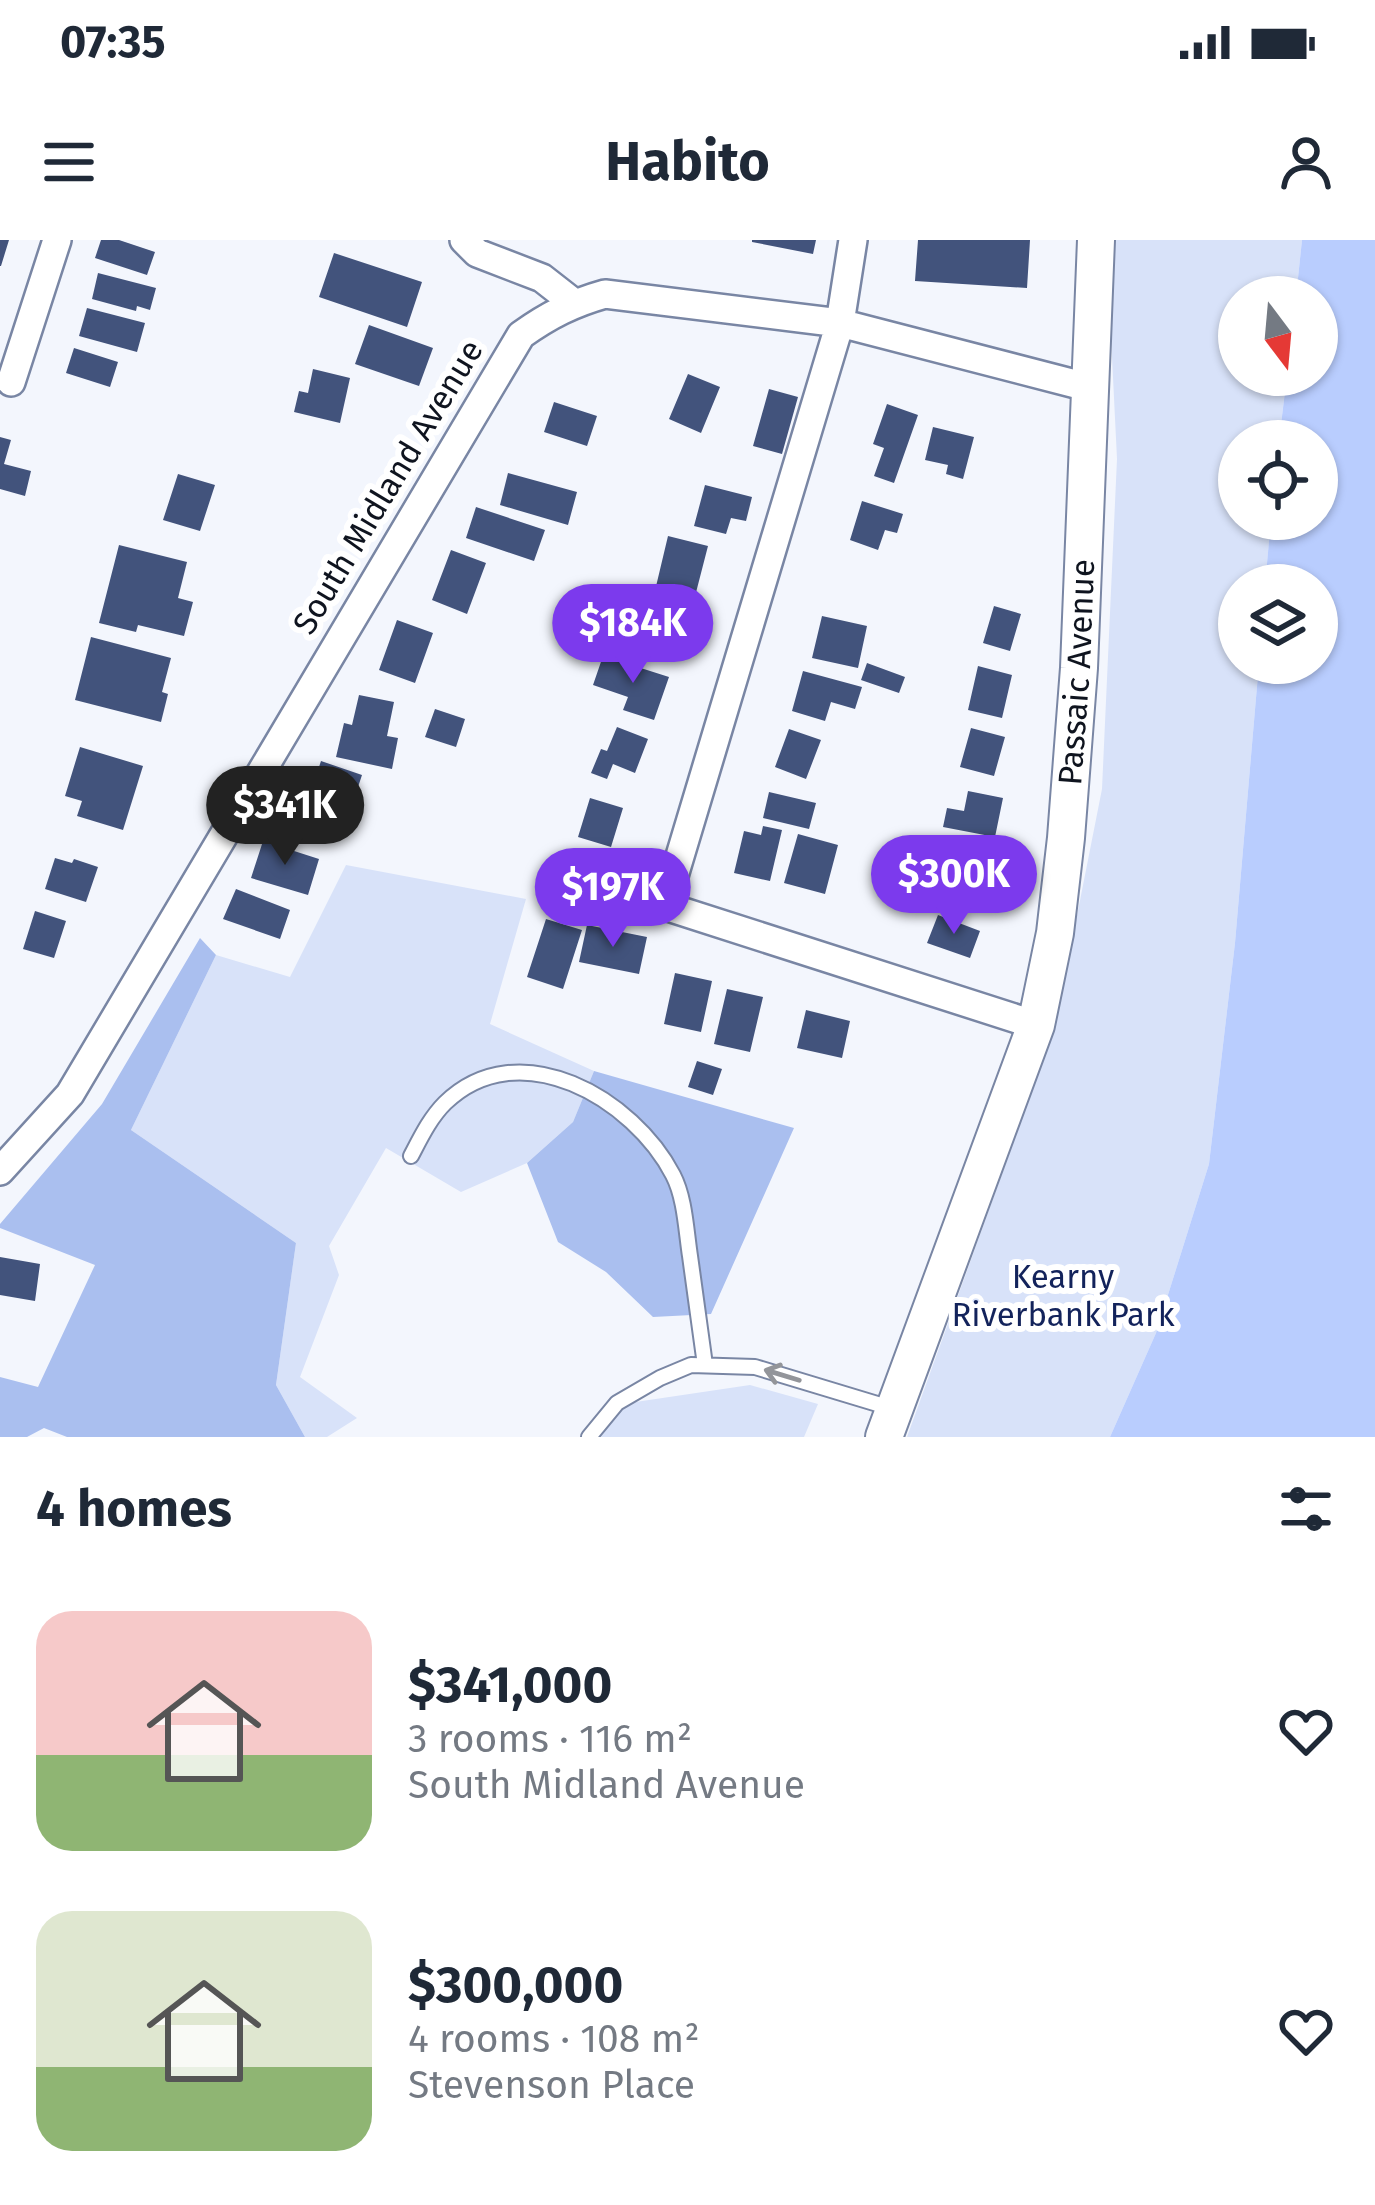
<!DOCTYPE html>
<meta charset="utf-8">
<style>
body{margin:0;font-family:"Fira Sans",sans-serif;background:#f2f2f3;color:#1f2937;height:100vh;display:flex;flex-direction:column;font-size:45px;white-space:nowrap}
*{box-sizing:border-box;margin:0}
p{font-size:39px;color:#747a83}
.icon{flex:none;width:66px;height:66px;fill:none;stroke:currentColor;stroke-width:2;stroke-linecap:round;stroke-linejoin:round}
.map{position:relative;height:1197px;overflow:hidden}
.panel{display:flex;flex-direction:column;background:#fff;flex:1}
.panel>*{flex:none}
.needle{width:78px;rotate:164deg}
.controls{position:absolute;left:1218px;top:36px;display:grid;gap:24px}
.controls a{display:grid;place-items:center;width:120px;height:120px;border-radius:50%;background:#fff;box-shadow:0 3px 9px #0004;font-size:60px}
.price{position:absolute;translate:-50% -102px;padding:0 27px;border-radius:42px;background:#7c3aed;color:#fff;font-size:39px;line-height:78px;filter:drop-shadow(0 3px 6px #0008)}
.price::after{content:'';position:absolute;left:50%;top:72px;width:36px;height:27px;margin-left:-18px;background:inherit;clip-path:polygon(0 0,100% 0,50% 100%)}
.price.on{background:#222;color:#fff}
ul{padding:0;list-style:none}
li{display:flex;align-items:center;gap:36px;height:300px;padding:0 36px}
li span{display:grid;place-items:center;flex:none;width:336px;height:240px;border-radius:36px;color:#555}
li>.icon{margin-inline-start:auto}
span .icon{width:144px;height:144px;fill:#fffc;stroke-width:1}
li b{font-size:51px}
h2{display:flex;justify-content:space-between;align-items:center;height:144px;padding:0 36px;font-size:51px}
.status{display:flex;justify-content:space-between;align-items:center;height:84px;padding:0 60px;background:#fff;direction:ltr}
.status svg{height:33px;fill:currentColor}
header{display:flex;justify-content:space-between;align-items:center;height:156px;padding:0 36px;background:#fff;font-size:54px;font-weight:700}
.map>svg:first-child{display:block}
</style>
<div class="status"><b>07:35</b><svg viewBox="0 0 49 12"><path d="M0 12V9h3v3zM5 12V6h3v6zM10 12V3h3v9zM15 12V0h3v12zM26 1h20v11H26zM47 4h2v5h-2z"/></svg></div>
<header><svg class="icon" aria-label="menu" viewBox="0 0 24 24"><path d="M4 6h16M4 12h16M4 18h16"/></svg>Habito<svg class="icon" aria-label="person" viewBox="0 0 24 24"><circle cx="12" cy="8" r="4"/><path d="M4 21q1-7 8-7t8 7"/></svg></header>
<div class="map">
<svg width="1375" height="1197" viewBox="0 0 1375 1197">
<rect width="100%" height="100%" fill="#f3f6fd"/>
<path fill="#d8e2f9" d="M1113,0H1302L1296,57H1239V135H1287L1279,201H1239V279H1271L1265,345H1239V423H1259L1235,703L1209,924L1156,1093L1110,1197H907L1055,787L1102,549L1117,219L1109,56Z
M346,625L526,659L490,784L594,831L573,882L527,923L461,952L386,908L329,1006L339,1035L300,1137L357,1178L327,1197H305L276,1145L296,1003L131,890L216,715L290,737Z
M750,1145L818,1164L804,1197H601L622,1164Z"/>
<path fill="#aabfef" d="M200,698L216,715L131,890L296,1003L276,1145L305,1197H67L44,1188L27,1197H0V1137L38,1147L95,1025L0,988V984L102,864Z
M594,831L794,888L711,1074L653,1077L606,1032L558,1002L527,923L573,882Z"/>
<path fill="#b9cdfe" d="M1302,0H1375V1197H1110L1156,1093L1209,924L1235,703L1259,423H1317V345H1265L1271,279H1317V201H1279L1287,135H1317V57H1296Z"/>
<path fill="#42537c" d="M0,0H9L1,26H0Z
M101,0H119L155,12L147,35L95,18Z
M752,0H816L813,14L752,2Z
M918,0H1030L1027,48L915,41Z
M334,13L422,42L407,87L319,57Z
M98,33L156,48L150,70L137,66L136,71L92,59Z
M87,68L145,83L137,112L79,96Z
M369,85L433,108L419,146L355,124Z
M74,108L118,122L110,147L66,133Z
M313,129L350,138L340,183L294,172L299,151L308,153Z
M688,134L720,147L701,193L669,179Z
M769,149L798,157L782,214L753,206Z
M554,162L597,176L587,206L544,192Z
M887,164L918,175L894,243L874,236L884,208L873,204Z
M933,187L974,197L963,239L946,234L948,225L925,220Z
M0,197L11,200L4,224L31,231L25,256L0,249Z
M508,233L577,252L568,285L500,265Z
M178,234L215,245L200,291L163,280Z
M705,245L752,257L746,281L731,278L726,294L694,286Z
M862,261L903,274L897,293L885,290L878,310L850,300Z
M476,267L545,290L534,321L466,298Z
M668,296L708,306L692,368L653,359Z
M119,305L187,322L178,358L193,362L184,396L138,385L136,392L99,383Z
M451,310L486,323L467,374L432,360Z
M994,366L1021,374L1010,411L983,403Z
M649,369L681,378L670,417L638,409Z
M822,376L867,386L858,428L812,418Z
M397,380L433,393L415,443L379,430Z
M91,397L171,418L162,452L168,454L161,482L75,460Z
M603,416L669,437L654,480L623,470L628,457L593,445Z
M867,423L905,437L899,453L861,440Z
M978,426L1012,435L1002,478L968,470Z
M803,431L862,447L855,469L831,462L825,481L792,471Z
M359,455L394,462L387,496L398,498L392,529L336,517L344,483L352,485Z
M435,469L465,479L456,507L425,497Z
M617,487L648,499L635,533L613,524L607,539L591,533L601,509L607,511Z
M971,488L1005,497L994,536L960,527Z
M789,489L821,500L806,539L775,527Z
M80,507L143,526L123,590L77,576L82,561L65,556Z
M321,521L362,535L344,589L303,575Z
M968,551L1003,558L995,597L943,587L947,568L964,571Z
M769,552L816,563L809,589L763,578Z
M590,558L623,568L611,607L578,597Z
M763,586L782,590L770,641L734,633L744,591L761,595Z
M798,594L838,605L825,654L784,643Z
M263,601L319,619L308,655L251,638Z
M951,607L995,617L986,658L941,647Z
M55,618L72,623L74,619L98,627L86,662L45,649Z
M236,649L290,670L280,699L223,679Z
M35,671L66,681L54,718L23,709Z
M938,675L980,691L970,718L927,703Z
M546,679L582,690L563,749L527,737Z
M587,685L647,697L639,734L579,722Z
M675,733L712,741L701,792L664,784Z
M727,749L763,757L750,812L714,804Z
M806,770L850,781L842,818L797,808Z
M697,821L722,829L713,855L688,847Z
M0,1017L40,1024L35,1061L0,1055Z"/>
<g fill="none" stroke-linecap="round" stroke-linejoin="round">
<g stroke="#7986a4" stroke-width="18">
<path id="lane" d="M411,916C421,897 430,878 445,863C519,791 634,859 673,935C685,958 686,990 690,1016C695,1052 700,1089 705,1125
M589,1197L617,1163L660,1138L691,1125L755,1127L894,1169"/>
</g>
<g stroke="#7986a4" stroke-width="32">
<path id="street" d="M464,0L477,13L542,38L574,63
M853,0L840,83L665,666L1036,785
M11,142L57,0
M0,931L70,854L521,95C549,75 573,63 605,54L840,83L1091,148"/>
</g>
<g stroke="#7986a4" stroke-width="40">
<g id="secondary">
<path id="s1" d="M884,1197L1036,785L1055,693L1066,598L1079,428L1096,0"/>
</g>
</g>
<use href="#lane" stroke="#fff" stroke-width="14"/>
<use href="#street" stroke="#fff" stroke-width="27"/>
<use href="#secondary" stroke="#fff" stroke-width="36"/>
</g>
<defs><path id="oneway-shaft" d="M-6 0H5M1.5-3L5.5 0L1.5 3" fill="none" stroke-width="1.6" stroke-linecap="round" stroke-linejoin="round" transform="scale(3)"/></defs>
<use stroke="#93959a" href="#oneway-shaft" transform="translate(782 1135) rotate(-163)"/>
<g text-anchor="middle" dominant-baseline="central" stroke-width="12" stroke-linejoin="round" paint-order="stroke">
<g font-size="33" fill="#0f141f" stroke="#fff">
<text transform="translate(388 247) rotate(-59)">South Midland Avenue</text>
<text stroke="none"><textPath href="#s1" startOffset="795">Passaic Avenue</textPath></text>
</g>
<g font-size="33" fill="#13235b" stroke="#fff">
<text x="1063" y="1037">Kearny<tspan x="1063" dy="38">Riverbank Park</tspan></text>
</g>
</g>
</svg>
<div class="controls">
<a><svg class="needle" viewBox="-14 -14 28 28"><path d="M0-13l5 13h-10z" fill="#e53935"/><path d="M0 13l5-13h-10z" fill="#747a83"/></svg></a>
<a><svg class="icon" aria-label="locate" viewBox="0 0 24 24"><circle cx="12" cy="12" r="6"/><path d="M12 2v4M12 18v4M2 12h4M18 12h4"/></svg></a>
<a><svg class="icon" aria-label="layers" viewBox="0 0 24 24"><path d="M12 4l9 5-9 5-9-5zM3 14l9 5 9-5"/></svg></a>
</div>
<b class="price" style="left:633px;top:446px">$184K</b>
<b class="price on" style="left:285px;top:628px">$341K</b>
<b class="price" style="left:954px;top:697px">$300K</b>
<b class="price" style="left:613px;top:710px">$197K</b>
</div>
<section class="panel">
<h2>4 homes<svg class="icon" aria-label="filters" viewBox="0 0 24 24"><path d="M4 7h16M4 17h16"/><circle cx="9" cy="7" r="2"/><circle cx="15" cy="17" r="2"/></svg></h2>
<ul>
<li><span style="background:linear-gradient(#f6c9c9 60%,#8fb573 0)"><svg class="icon" aria-label="home" viewBox="0 0 24 24"><path d="M3 11l9-7 9 7M6 9v11h12V9"/></svg></span><div><b>$341,000</b><p>3 rooms · 116 m²</p><p>South Midland Avenue</p></div><svg class="icon" aria-label="heart" viewBox="0 0 24 24"><path d="M12 20l-8-8c-3-5 5-10 8-4 3-6 11-1 8 4z"/></svg></li>
<li><span style="background:linear-gradient(#dfe7d0 65%,#8fb573 0)"><svg class="icon" aria-label="home" viewBox="0 0 24 24"><path d="M3 11l9-7 9 7M6 9v11h12V9"/></svg></span><div><b>$300,000</b><p>4 rooms · 108 m²</p><p>Stevenson Place</p></div><svg class="icon" aria-label="heart" viewBox="0 0 24 24"><path d="M12 20l-8-8c-3-5 5-10 8-4 3-6 11-1 8 4z"/></svg></li>
</ul>
</section>
